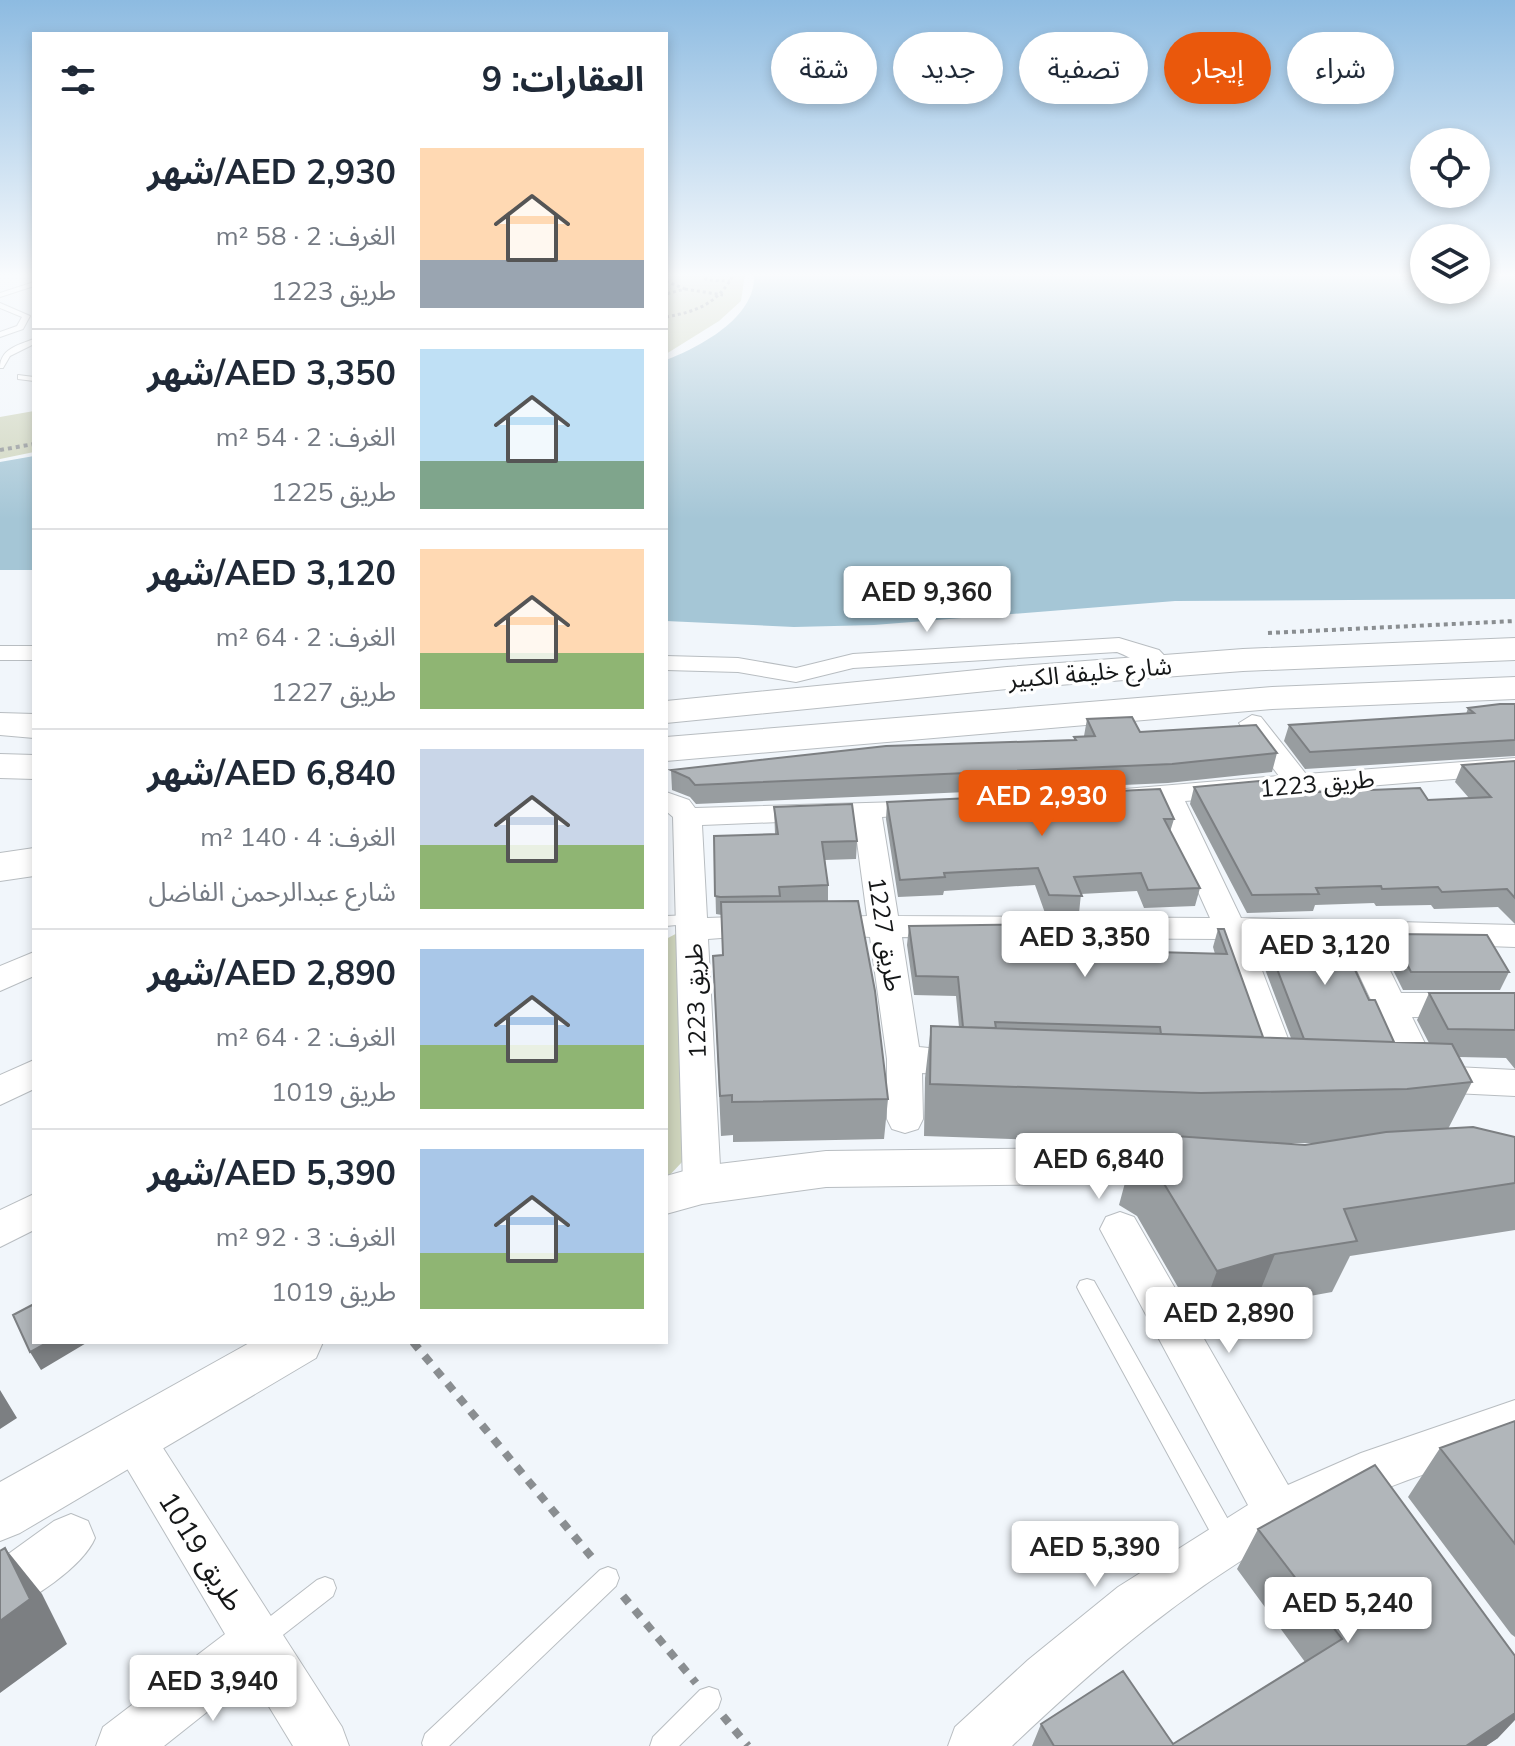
<!DOCTYPE html>
<html lang="ar">
<meta charset="utf-8">
<style>
body{margin:0;font-family:Mulish,"Noto Sans Arabic",sans-serif;background:#f2f2f3;color:#1f2937;direction:rtl;height:100vh;display:flex;flex-direction:column;font-size:30px;white-space:nowrap}
*{box-sizing:border-box;margin:0}
p{font-size:26px;color:#747a83}
.icon{flex:none;width:44px;height:44px;fill:none;stroke:currentColor;stroke-width:2;stroke-linecap:round;stroke-linejoin:round}
.map{position:relative;flex:1;overflow:hidden;direction:ltr}
.panel{position:absolute;left:32px;top:32px;width:636px;height:1312px;display:flex;flex-direction:column;background:#fff;border-radius:0px;box-shadow:0 4px 12px #0003;direction:rtl}
.panel>*{flex:none}
.guide{position:absolute;left:692px;top:32px;width:702px;height:72px;direction:rtl;display:flex;gap:16px}
.tools{position:absolute;left:1410px;top:128px;display:grid;gap:16px}
.tools a{display:grid;place-items:center;width:80px;height:80px;border-radius:50%;background:#fff;box-shadow:0 4px 12px #0003;font-size:40px}
.price{position:absolute;translate:-50% -68px;padding:0 18px;border-radius:8px;background:#fff;color:#222;font-size:26px;line-height:52px;filter:drop-shadow(0 2px 4px #0008)}
.price::after{content:'';position:absolute;left:50%;top:48px;width:24px;height:18px;margin-left:-12px;background:inherit;clip-path:polygon(0 0,100% 0,50% 100%)}
.price.active{background:#ea580c;color:#fff}
ul{padding:0;list-style:none}
li{display:flex;align-items:center;gap:24px;height:200px;padding:0 24px}
li+li{border-top:2px solid #e0e1e3}
li span{display:grid;place-items:center;flex:none;width:224px;height:160px;border-radius:0px;color:#555}
li>.icon{margin-inline-start:auto}
span .icon{width:96px;height:96px;fill:#fffc;stroke-width:1}
li b{font-size:34px}
h2{display:flex;justify-content:space-between;align-items:center;height:96px;padding:0 24px;font-size:34px}
.tag{padding:0 28px;border-radius:36px;background:#fff;box-shadow:0 4px 12px #0003;font-size:28px;line-height:72px}
.tag.active{background:#ea580c;color:#fff}
.map>svg:first-child{display:block}
</style>
<div class="map">
<svg width="1515" height="1746" viewBox="0 0 1515 1746">
<rect width="100%" height="100%" fill="#f1f6fb"/>
<path fill="#ced4bc" d="M666,274H745L741,301L719,321L666,354Z
M34,411V452L0,459V417Z
M685,929L683,1161L666,1179V939Z"/>
<path fill="#a5c6d6" d="M754,274H1424V290H1476V274H1515V599L1175,601L874,625L794,627L666,621V360C700,347 757,317 754,274Z
M34,456V570H0V462Z"/>
<g fill="none" stroke-linecap="round" stroke-linejoin="round">
<g stroke="#b8bdc1" stroke-width="2">
<path id="service" d="M34,282V286L0,297V293Z
M0,303L30,316L23,329L0,337V332L17,326L22,317L0,308Z
M34,339V344L10,356L3,368H0C0,349 18,345 34,339Z
M18,375L34,377V381L18,379Z
M692,915L699,920L697,923L666,926V916Z
M1087,1279L1094,1281L1235,1532L1238,1540L1235,1548L1227,1551L1219,1548L1080,1293L1077,1287L1080,1281Z
M608,1567L616,1570L619,1578L616,1586L449,1746H423L422,1743L425,1734L600,1570Z
M325,1577L333,1580L336,1588L333,1596L270,1645L262,1649L254,1645L250,1637L254,1629L317,1580Z
M709,1687L718,1690L721,1699L718,1708L679,1746H650L653,1737L700,1690Z"/>
</g>
<g stroke="#b8bdc1" stroke-width="2">
<path id="minor" d="M1119,638L1159,650L1174,666L1162,673C1147,670 1134,658 1117,652L853,668L796,682L738,672L666,670V656L738,658L796,668L853,654Z
M0,646H34V660H0Z
M1252,715L1261,717L1306,774L1515,758V774L1185,801L1241,918L1515,925V947L1376,942L1401,993H1515V1017H1412L1436,1066L1515,1070V1096L1433,1092L1412,1086L1343,941L1250,939L1301,1073L1295,1082L1283,1086L1271,1082L1265,1073L1218,939L902,937L919,1047L978,1053L983,1062L978,1071L966,1075L922,1073L923,1119L918,1129L905,1133L892,1129L887,1119V1059L870,937L810,933L805,926L810,919L867,916L854,819L702,825L707,918L761,916L772,920L777,927L772,934L708,939L721,1185L715,1196L702,1201L689,1196L683,1185L673,817L666,811V792L689,800L695,808L935,801L939,807L935,813L882,817L898,916L1210,918L1158,803H1115L1111,797L1115,791L1125,789L1279,776L1239,723Z
M34,952V976L0,991V966Z
M34,1060V1089L0,1105V1075Z
M34,1194V1230L0,1247V1210Z
M1120,1212L1134,1217L1288,1485L1361,1453L1515,1400V1442C1441,1469 1365,1492 1295,1529C1190,1586 1098,1664 1012,1746H948L955,1727L1028,1660L1118,1587L1248,1505L1100,1229L1106,1217Z
M131,1417L147,1423L342,1727L349,1746H293L251,1677L164,1746H96L103,1727L225,1634L109,1438L115,1423Z
M71,1514L88,1521L95,1538C83,1567 29,1602 0,1614V1560L54,1521Z"/>
</g>
<g stroke="#b8bdc1" stroke-width="2">
<path id="tertiary" d="M1178,1147L1194,1152L1201,1165L1194,1178L1178,1183L826,1187L702,1204L666,1214V1176L702,1166L826,1151Z
M251,1342H323L316,1358L20,1533L0,1541V1482Z"/>
</g>
<g stroke="#b8bdc1" stroke-width="2">
<path id="primary" d="M1515,638V660L1243,671L1007,689L666,723V701L1007,667L1243,649Z
M1515,677V699L1272,709L666,761V737L1272,687Z
M0,713L34,714V738L0,735Z
M0,754L34,755V779L0,778Z
M34,848V876L0,881V853Z"/>
</g>
<path stroke="#8a8e91" stroke-width="3" stroke-dasharray="3 3" stroke-linecap="butt" d="M700,274L707,280L730,281
M666,281L685,289L666,294
M685,289L723,295
M666,317C698,311 717,304 734,274"/>
<path stroke="#8a8e91" stroke-width="4" stroke-dasharray="4 4" stroke-linecap="butt" d="M0,450L34,444
M1268,633L1515,621"/>
<path stroke="#8a8e91" stroke-width="8" stroke-dasharray="9 9" stroke-linecap="butt" d="M413,1342L594,1560
M623,1596L696,1683
M723,1716L748,1746"/>
<use href="#service" fill="#fff" fill-rule="evenodd"/>
<use href="#minor" fill="#fff" fill-rule="evenodd"/>
<use href="#tertiary" fill="#fff" fill-rule="evenodd"/>
<use href="#primary" fill="#fff" fill-rule="evenodd"/>
</g>
<path fill="#989da0" fill-rule="evenodd" d="M1515,704V756L1305,769L1284,741L1289,725L1466,714L1468,708Z
M1087,719L1140,732L1277,753L1272,772L1168,783L696,804L690,797L672,790L671,770L1074,740V737L1084,736Z
M1515,761V924L1498,907L1434,909L1431,905L1376,906L1374,903L1315,905L1313,911L1247,913L1190,804L1194,787L1268,794L1428,800L1469,798L1455,782L1462,765Z
M887,802L1174,819L1170,832L1200,888L1195,906L1144,908L1137,891L1081,894L1079,913H1045L1035,885L944,891L943,895L898,897L886,819Z
M774,807L857,841L856,859L825,860L828,885V901L888,1099L884,1139L733,1142V1135L721,1136L713,956L723,955L722,915L716,914L714,836L775,834Z
M1059,921L1099,933L1156,952L1215,954L1213,947L1218,929L1263,1037L1291,1038L1257,948L1262,930L1369,1000L1394,1042L1429,1043L1417,1020L1429,993H1515V1069L1506,1058L1459,1057L1472,1082L1448,1129L1515,1137V1230L1350,1256L1332,1292L1254,1306L1198,1322L1137,1216L1119,1205L1133,1153L1154,1144L924,1136L925,1078L931,1026L959,1027L956,996L914,995L907,945L909,926L1058,924ZM1284,1143H1318L1305,1145Z
M1392,934L1509,972L1500,990H1403L1384,952Z
M1515,1421V1637L1511,1634L1408,1497L1440,1448Z
M1258,1529L1498,1738L1486,1746H1032L1041,1724L1173,1744L1305,1662L1237,1569Z"/>
<path fill="#7c7f82" d="M1275,1254L1254,1306L1198,1322L1217,1271Z
M48,1342H88L41,1370L30,1352Z
M0,1390L17,1418L0,1429Z
M5,1548L42,1594L67,1644L0,1693V1621Z
M1515,1713V1720L1498,1738L1486,1746H1466Z"/>
<path fill="#b1b6ba" stroke="#7c7f82" stroke-width="2" d="M1500,704H1515V740L1310,752L1289,725L1474,713L1468,708Z
M1132,717L1140,732L1256,725L1277,753L1172,764L695,785L689,778L671,770L886,746L1076,740L1074,737L1095,736L1087,719Z
M1515,761V898L1507,889L1442,892L1438,887L1382,889L1381,886L1316,888L1319,894L1252,895L1194,787L1259,781L1268,794L1420,788L1428,800L1491,797L1462,765Z
M1160,789L1174,819H1164L1200,888L1148,890L1141,873L1074,877L1082,896L1049,895L1038,868L944,873L945,877L900,880L887,802Z
M852,804L857,841L822,842L828,885L779,887L780,896L720,897L715,896L714,836L778,834L774,807Z
M858,901L875,991L888,1099L732,1102V1095L720,1096L713,956L723,955L721,902Z
M1059,921H1094L1099,933L1151,934L1156,952L1227,954L1218,929H1224L1263,1037L1161,1034L1160,1027L995,1022L996,1028L963,1027L958,977L916,976L909,926L1060,924Z
M1262,930L1337,931L1369,1000H1375L1394,1042L1304,1039Z
M1392,934L1487,935L1509,972H1411Z
M1429,993H1515V1030L1448,1029Z
M931,1026L1452,1044L1472,1082L1407,1089L1201,1093L930,1084Z
M1473,1127L1515,1137V1183L1344,1209L1357,1241L1275,1254L1217,1271L1152,1164L1133,1153L1175,1136L1305,1145L1386,1132Z
M34,1304V1342H48L30,1352L13,1315Z
M1515,1421V1544L1440,1448Z
M1375,1465L1515,1656V1713L1466,1746H1054L1041,1724L1123,1671L1173,1744L1342,1639L1258,1529Z
M5,1548L30,1599L0,1621V1551Z"/>
<linearGradient id="sky" x2="0" y2="1"><stop stop-color="#8dbbe1"/><stop offset="0.53" stop-color="#f9fbfd"/><stop offset="1" stop-color="#f9fbfd" stop-opacity="0"/></linearGradient>
<rect width="1515" height="519" fill="url(#sky)"/>
<g text-anchor="middle" dominant-baseline="central" stroke-width="7" stroke-linejoin="round" paint-order="stroke">
<g font-size="24" fill="#151718" stroke="#fff">
<text transform="translate(1090 672) rotate(-5)">شارع خليفة الكبير</text>
<text transform="translate(1317 783) rotate(-5)">طريق 1223</text>
<text transform="translate(886 934) rotate(81)">طريق 1227</text>
<text transform="translate(695 1001) rotate(-92)">طريق 1223</text>
</g>
<g font-size="28" fill="#151718" stroke="#fff">
<text transform="translate(202 1551) rotate(58)">طريق 1019</text>
</g>
</g>
</svg>
<div class="tools">
<a><svg class="icon" aria-label="locate" viewBox="0 0 24 24"><circle cx="12" cy="12" r="6"/><path d="M12 2v4M12 18v4M2 12h4M18 12h4"/></svg></a>
<a><svg class="icon" aria-label="layers" viewBox="0 0 24 24"><path d="M12 4l9 5-9 5-9-5zM3 14l9 5 9-5"/></svg></a>
</div>
<b class="price" style="left:927px;top:634px">AED 9,360</b>
<b class="price active" style="left:1042px;top:838px">AED 2,930</b>
<b class="price" style="left:1085px;top:979px">AED 3,350</b>
<b class="price" style="left:1325px;top:987px">AED 3,120</b>
<b class="price" style="left:1099px;top:1201px">AED 6,840</b>
<b class="price" style="left:1229px;top:1355px">AED 2,890</b>
<b class="price" style="left:1095px;top:1589px">AED 5,390</b>
<b class="price" style="left:1348px;top:1645px">AED 5,240</b>
<b class="price" style="left:213px;top:1723px">AED 3,940</b>
<div class="guide">
<a class="tag">شراء</a>
<a class="tag active">إيجار</a>
<a class="tag">تصفية</a>
<a class="tag">جديد</a>
<a class="tag">شقة</a>
</div>
<section class="panel">
<h2>العقارات: 9<svg class="icon" aria-label="filters" viewBox="0 0 24 24"><path d="M4 7h16M4 17h16"/><circle cx="9" cy="7" r="2"/><circle cx="15" cy="17" r="2"/></svg></h2>
<ul>
<li><span style="background:linear-gradient(#ffd9b3 70%,#9aa5b1 0)"><svg class="icon" aria-label="home" viewBox="0 0 24 24"><path d="M3 11l9-7 9 7M6 9v11h12V9"/></svg></span><div><b>AED 2,930/شهر</b><p>الغرف: 2 · 58 m²</p><p>طريق 1223</p></div></li>
<li><span style="background:linear-gradient(#bfe0f5 70%,#7fa58c 0)"><svg class="icon" aria-label="home" viewBox="0 0 24 24"><path d="M3 11l9-7 9 7M6 9v11h12V9"/></svg></span><div><b>AED 3,350/شهر</b><p>الغرف: 2 · 54 m²</p><p>طريق 1225</p></div></li>
<li><span style="background:linear-gradient(#ffd9b3 65%,#8fb573 0)"><svg class="icon" aria-label="home" viewBox="0 0 24 24"><path d="M3 11l9-7 9 7M6 9v11h12V9"/></svg></span><div><b>AED 3,120/شهر</b><p>الغرف: 2 · 64 m²</p><p>طريق 1227</p></div></li>
<li><span style="background:linear-gradient(#c9d6e8 60%,#8fb573 0)"><svg class="icon" aria-label="home" viewBox="0 0 24 24"><path d="M3 11l9-7 9 7M6 9v11h12V9"/></svg></span><div><b>AED 6,840/شهر</b><p>الغرف: 4 · 140 m²</p><p>شارع عبدالرحمن الفاضل</p></div></li>
<li><span style="background:linear-gradient(#a9c7e8 60%,#8fb573 0)"><svg class="icon" aria-label="home" viewBox="0 0 24 24"><path d="M3 11l9-7 9 7M6 9v11h12V9"/></svg></span><div><b>AED 2,890/شهر</b><p>الغرف: 2 · 64 m²</p><p>طريق 1019</p></div></li>
<li><span style="background:linear-gradient(#a9c7e8 65%,#8fb573 0)"><svg class="icon" aria-label="home" viewBox="0 0 24 24"><path d="M3 11l9-7 9 7M6 9v11h12V9"/></svg></span><div><b>AED 5,390/شهر</b><p>الغرف: 3 · 92 m²</p><p>طريق 1019</p></div></li>
</ul>
</section>
</div>
